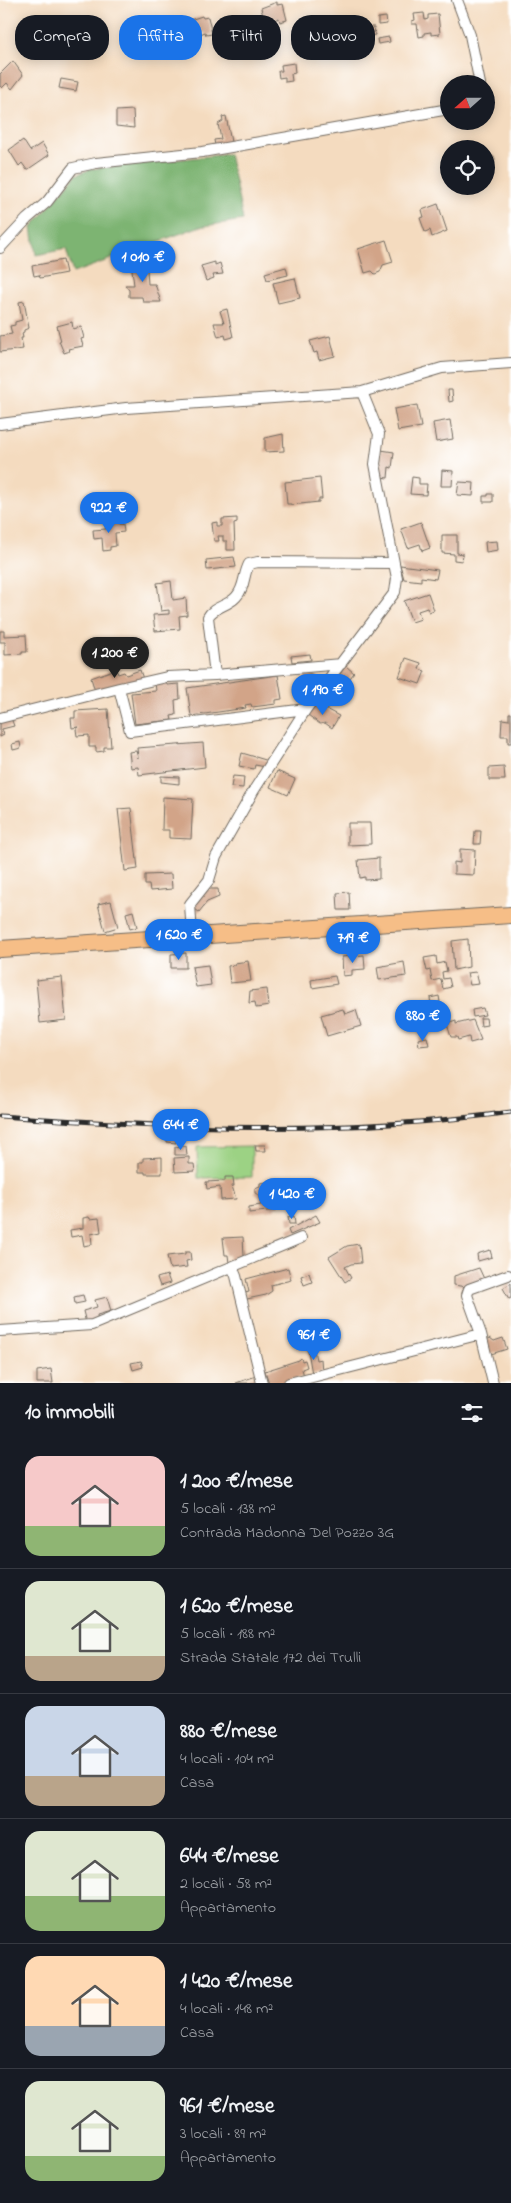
<!DOCTYPE html>
<html lang="it">
<meta charset="utf-8">
<style>
body{margin:0;font-family:"Indie Flower",sans-serif;background:#20242c;color:#f1f3f6;height:100vh;display:flex;flex-direction:column;font-size:19px;white-space:nowrap}
*{box-sizing:border-box;margin:0}
p{font-size:16px;color:#9ea1a6}
.icon{flex:none;width:28px;height:28px;fill:none;stroke:currentColor;stroke-width:2;stroke-linecap:round;stroke-linejoin:round}
.map{position:relative;height:1383px;overflow:hidden}
.panel{display:flex;flex-direction:column;background:#171b24;flex:1}
.panel>*{flex:none}
.top-card{position:absolute;left:15px;top:15px;width:481px;height:45px;display:flex;gap:10px}
.needle{width:32px;rotate:249deg}
.buttons{position:absolute;left:440px;top:75px;display:grid;gap:10px}
.buttons a{display:grid;place-items:center;width:55px;height:55px;border-radius:50%;background:#171b24;box-shadow:0 2px 12px #0003;font-size:25px}
.price{position:absolute;translate:-50% -42px;padding:0 11px;border-radius:18px;background:#1a73e8;color:#fff;font-size:16px;line-height:32px;filter:drop-shadow(0 1px 2px #0008)}
.price::after{content:'';position:absolute;left:50%;top:30px;width:15px;height:11px;margin-left:-8px;background:inherit;clip-path:polygon(0 0,100% 0,50% 100%)}
.price.active{background:#222;color:#fff}
ul{padding:0;list-style:none}
li{display:flex;align-items:center;gap:15px;height:125px;padding:0 25px}
li+li{border-top:1px solid #363941}
li span{display:grid;place-items:center;flex:none;width:140px;height:100px;border-radius:15px;color:#555}
li>.icon{margin-inline-start:auto}
span .icon{width:60px;height:60px;fill:#fffc;stroke-width:1}
li b{font-size:21px}
h2{display:flex;justify-content:space-between;align-items:center;height:60px;padding:0 25px;font-size:21px}
.pill{padding:0 18px;border-radius:20px;background:#171b24;box-shadow:0 2px 12px #0003;font-size:18px;line-height:45px}
.pill.active{background:#1a73e8;color:#fff}
.map>svg:first-child{display:block}
</style>
<div class="map">
<svg width="511" height="1383" viewBox="0 0 511 1383">
<rect width="100%" height="100%" fill="#fff"/>
<filter id="ink" filterUnits="userSpaceOnUse"><feTurbulence type="fractalNoise" baseFrequency=".02" numOctaves="2"/><feDisplacementMap in="SourceGraphic" scale="10" xChannelSelector="R" yChannelSelector="G"/><feConvolveMatrix kernelMatrix="1 2 1 2 8 2 1 2 1" color-interpolation-filters="sRGB"/></filter>
<filter id="wash" filterUnits="userSpaceOnUse"><feTurbulence type="fractalNoise" baseFrequency=".0096" numOctaves="4" result="noise"/><feDisplacementMap in="SourceGraphic" scale="20" xChannelSelector="R" yChannelSelector="G"/><feGaussianBlur stdDeviation="1.12" result="paint"/><feColorMatrix in="noise" values="0 0 0 0 0 0 0 0 0 0 0 0 0 0 0 0 0 1.4 0 .05"/><feComposite in="paint" operator="in"/></filter>
<g filter="url(#wash)">
<rect width="100%" height="100%" fill="#f4dbbf"/>
<path fill="#9cd284" stroke="#647e58" d="M252,1146V1177L198,1178L197,1147Z"/>
<path fill="#7db472" stroke="#54704e" d="M229,154L243,220L198,227L73,273L66,249L36,255L32,227L76,175L91,169Z"/>
<g id="blocks">
<path fill="#d2a488" d="M277,2V5L283,4L287,20L280,22L279,18L265,24L261,8Z
M424,13L425,20L428,19V15L438,14L440,34L431,35V32L424,33V36L419,37L417,24H412V21L415,20L414,14Z
M202,16L203,18L208,17L212,34L206,35L205,32L191,38L187,21Z
M386,17L387,24L378,25V18Z
M368,27H374L375,35L369,36Z
M389,37L390,42L378,44L377,39Z
M13,61L23,75L12,89L7,83L2,88L0,86V74Z
M294,63L295,73L291,74L292,81L285,82V77L279,78L278,71H282L281,65Z
M61,79L78,82L76,91L59,88Z
M133,110L134,128L116,126V111Z
M226,116L231,142L215,145L214,140L221,139L218,124L223,121L222,117Z
M23,140L30,151L42,143L49,155L27,170L22,163L19,166L9,150Z
M485 160a5 5 0 1 1 10 0a5 5 0 1 1-10 0Z
M438,204L447,231L432,237L430,230L425,232L420,218L424,217L422,210Z
M386,240L393,262L383,265L380,272L375,274L372,271L365,273L358,249Z
M146,256L148,284H155L161,302H143L142,297H129V290L125,285H134L131,262L140,260L139,257Z
M63,260L66,273L40,278L39,275L34,276L32,266Z
M215,262V265L220,263L223,274L213,275L214,278L206,281L201,266Z
M286,267L288,275L267,280L265,273Z
M295,278L300,298L278,303L273,283Z
M24,301L29,328L24,330V332L22,333L23,338H21L23,349L0,352V336L12,334L10,326L15,325V322L22,320L19,302Z
M227,309L233,337L226,339L225,335L218,337L214,323H224L220,311Z
M72,322L73,329L81,327L84,338L81,339L83,346L68,349L70,351L64,353L59,341H61L57,326Z
M330,336L335,356L319,360L317,352L314,353L310,341Z
M448,390H452L453,401L449,402Z
M417,405L421,427L398,431L394,409Z
M450,420L453,439L436,442L433,423Z
M283,434L284,451L265,452V438Z
M381,450L394,452L392,468L389,467L388,478L380,477Z
M442,470L453,471L452,486H441Z
M412,477L419,478V484H427L426,495L410,494Z
M320,478L322,499H319V502L291,505V504H287L285,482Z
M459,482L474,483L473,496L457,495Z
M488,494H493V502H483V496H488Z
M237,518V523L234,524L235,550H227V541H223V536H218L219,541H214L212,523L217,522V526H222V519Z
M118,519L119,524H123L124,532L115,533L116,546L110,547V550L103,551L102,538L94,539L93,530L106,529L105,520Z
M421,522L430,548L422,551L420,544L408,548L401,529Z
M442,535H457V553L463,554L462,561L454,560V554L442,553Z
M497,541L498,550L486,552L485,542Z
M234,557L236,567L207,570L206,560Z
M400,565L438,570L436,579L421,577V581L404,579Z
M171,581L173,600L186,598L187,615L179,616L180,629L155,631L153,615L169,614V610L161,611L157,583Z
M428,593L434,610L429,612L427,608L418,611L421,619L412,622L404,601Z
M0,631H4V636L26,635L27,652H22V654L5,655V642H0Z
M310,654L311,660L292,662L291,656Z
M406,658L421,663L419,669L425,671L420,684L399,677Z
M346,666L354,673L334,698L326,692Z
M116,669L118,674L124,672L126,675L140,670L143,679L95,691L91,678Z
M303 681a7 7 0 1 1 14 0a7 7 0 1 1-14 0Z
M278,675L282,699L276,700V704L252,707L251,704L245,705L246,708L191,716L187,688Z
M166,682L167,685L179,684L180,699L175,700L176,715L171,716L172,720L135,724L131,693L156,691L155,683Z
M316,704L339,716L332,728L325,723L320,724L308,715Z
M108,709L111,747H104V751L96,752V747H89V735L77,736L76,729L79,727L72,728L71,718H75V711Z
M509,713H511V743H508V736H501L502,719L509,720Z
M11,718L14,726L2,729L4,735L0,737V721Z
M20,742L21,748L13,750L12,744Z
M203,743L205,767L139,775L138,767L131,768L129,752L136,751L138,758L137,748Z
M242,753L269,761L266,767L255,765L254,769L239,766Z
M504,767L505,780H489V768Z
M277,771L295,779L288,795L270,787Z
M161,776L179,777V784L161,782Z
M233,776L244,777L243,788L231,787Z
M163,797L193,799L191,839L169,838V830H162Z
M131,808L138,869L125,871L118,809Z
M348,823H370L371,844L348,845Z
M475,831H481L480,844H474Z
M460,849L475,850L474,875L454,874V862L460,863Z
M379,858V879L365,880V877L360,878L358,860Z
M171,874L172,889L150,891L149,885H145V875Z
M206,889H218L219,897L207,902L199,912L192,907Z
M349,892L350,910H338L337,893Z
M111,901L118,927L105,931L98,904Z
M133,911L137,927L130,929L126,913Z
M468,939L469,967L454,970L452,941Z
M186,953V968H171V954Z
M364,955L365,969L352,970V975L343,976L342,957Z
M436,956L437,964L445,962L447,971L442,972L443,979L449,978L451,987L443,989L441,979L432,981L430,970L427,971L424,958Z
M248,961L251,981L230,983L228,966L234,965L235,963Z
M404,962L406,976L379,980L377,967Z
M208,965L211,985L196,987L192,967Z
M476,972L479,984L470,985L467,973Z
M335,976L337,984L312,988L311,980Z
M62,977L66,1020L40,1023L36,980Z
M267,989L269,1006L256,1008L255,1002L249,1003L250,991Z
M439,996L440,1002L431,1004L430,998Z
M483,1008L485,1015L473,1017L472,1010Z
M343,1009L345,1014L356,1010L361,1026L327,1036L321,1015Z
M480,1018H486L487,1025L481,1026Z
M473,1020L481,1040L470,1043L469,1037L458,1040L457,1037H451L447,1024L456,1021V1024Z
M427,1037L429,1045L419,1046L418,1039Z
M167,1137L176,1138V1143L167,1142Z
M255,1145H265L266,1151H256Z
M186,1146L187,1155H175V1147Z
M162,1157V1174H145V1172H139V1162H143V1158Z
M189,1157V1164H194L195,1171L175,1172L174,1158Z
M225,1177H233L234,1186H232L236,1199L221,1200L220,1187L207,1189L206,1182L225,1181Z
M276,1181L279,1206H276V1210L249,1213V1207L261,1205L260,1196L255,1193V1188L260,1186V1183Z
M316,1215L320,1222L290,1235L288,1230Z
M294,1216L295,1224H289L288,1217Z
M89,1217L90,1219L99,1218L101,1232L91,1234L92,1244L84,1246L82,1235L71,1237L70,1230L83,1228V1218Z
M243,1237L244,1256L229,1263L228,1255H225L223,1238Z
M359,1244L361,1263L351,1264L345,1267L351,1278L345,1282L329,1257L347,1246Z
M490,1250L492,1257L478,1261L477,1254Z
M185,1252H190L191,1260L186,1261L187,1267L170,1269L167,1256L185,1254Z
M288,1268L291,1280L271,1285L272,1291L266,1295L247,1299L245,1293L249,1292L246,1279Z
M479,1268L485,1281L466,1287L454,1285V1276Z
M309,1273L312,1282L304,1285L301,1276Z
M167,1275L170,1283L160,1286L157,1278Z
M511,1283V1298L509,1299L503,1288Z
M83,1295L85,1302L75,1304L74,1297Z
M107,1297L111,1311L97,1315L98,1320L86,1323L83,1311L97,1307L95,1300Z
M490,1338L494,1341L503,1338L507,1349L488,1355L485,1341Z
M313,1344L316,1360L321,1359L322,1372L312,1374L307,1345Z
M301,1358L302,1361L305,1360L307,1367L302,1369L304,1376L282,1383H269L265,1371L299,1360Z
M141,1361L143,1367L133,1370L131,1363Z
M51,1369L53,1383H37V1371Z
M259,1375L261,1383H236Z"/>
</g>
</g>
<g filter="url(#ink)">
<use href="#blocks" fill-opacity="0" stroke="#71695f" stroke-width="1"/>
<g fill="none" stroke-linecap="round" stroke-linejoin="round">
<g stroke="#71695f" stroke-width="12">
<path id="minor" d="M457,0L470,35L480,84
M0,248L27,219L47,202L73,168L96,163L202,152L449,109
M362,392L442,368L511,363
M0,424L126,408L362,392L379,434L375,464L394,563L258,562L249,564C243,575 245,588 236,597C228,606 213,607 208,617L215,675L167,677L119,688L130,731L306,709
M215,675L341,664
M0,718L119,688
M192,936L190,904L209,880L216,857L254,790L306,709L395,592L397,578L394,563
M229,1268L233,1269L236,1276L262,1383
M0,1331L92,1325L301,1238
M289,1383L481,1334
M493,1383L481,1334L467,1295L469,1289L508,1275"/>
</g>
<g stroke="#71695f" stroke-width="18">
<path id="primary" d="M0,949L511,915"/>
</g>
<use href="#minor" stroke="#fff" stroke-width="10"/>
<use href="#primary" stroke="#f6be87" stroke-width="16"/>
<g stroke="#2b2b2b" stroke-width="5">
<path id="rail" d="M0,1116C170,1128 341,1136 511,1112"/>
</g>
<use href="#rail" stroke="#fff" stroke-width="3" stroke-dasharray="9" stroke-linecap="butt"/>
</g>
</g>
</svg>
<div class="buttons">
<a><svg class="needle" viewBox="-14 -14 28 28"><path d="M0-13l5 13h-10z" fill="#e53935"/><path d="M0 13l5-13h-10z" fill="#9ea1a6"/></svg></a>
<a><svg class="icon" aria-label="locate" viewBox="0 0 24 24"><circle cx="12" cy="12" r="6"/><path d="M12 2v4M12 18v4M2 12h4M18 12h4"/></svg></a>
</div>
<b class="price" style="left:143px;top:283px">1 010 €</b>
<b class="price" style="left:109px;top:534px">922 €</b>
<b class="price active" style="left:115px;top:679px">1 200 €</b>
<b class="price" style="left:323px;top:716px">1 190 €</b>
<b class="price" style="left:179px;top:961px">1 620 €</b>
<b class="price" style="left:353px;top:964px">719 €</b>
<b class="price" style="left:423px;top:1042px">880 €</b>
<b class="price" style="left:181px;top:1151px">644 €</b>
<b class="price" style="left:292px;top:1220px">1 420 €</b>
<b class="price" style="left:314px;top:1361px">961 €</b>
<div class="top-card">
<a class="pill">Compra</a>
<a class="pill active">Affitta</a>
<a class="pill">Filtri</a>
<a class="pill">Nuovo</a>
</div>
</div>
<section class="panel">
<h2>10 immobili<svg class="icon" aria-label="filters" viewBox="0 0 24 24"><path d="M4 7h16M4 17h16"/><circle cx="9" cy="7" r="2"/><circle cx="15" cy="17" r="2"/></svg></h2>
<ul>
<li><span style="background:linear-gradient(#f6c9c9 70%,#8fb573 0)"><svg class="icon" aria-label="home" viewBox="0 0 24 24"><path d="M3 11l9-7 9 7M6 9v11h12V9"/></svg></span><div><b>1 200 €/mese</b><p>5 locali · 138 m²</p><p>Contrada Madonna Del Pozzo 3G</p></div></li>
<li><span style="background:linear-gradient(#dfe7d0 75%,#b9a48a 0)"><svg class="icon" aria-label="home" viewBox="0 0 24 24"><path d="M3 11l9-7 9 7M6 9v11h12V9"/></svg></span><div><b>1 620 €/mese</b><p>5 locali · 188 m²</p><p>Strada Statale 172 dei Trulli</p></div></li>
<li><span style="background:linear-gradient(#c9d6e8 70%,#b9a48a 0)"><svg class="icon" aria-label="home" viewBox="0 0 24 24"><path d="M3 11l9-7 9 7M6 9v11h12V9"/></svg></span><div><b>880 €/mese</b><p>4 locali · 104 m²</p><p>Casa</p></div></li>
<li><span style="background:linear-gradient(#dfe7d0 65%,#8fb573 0)"><svg class="icon" aria-label="home" viewBox="0 0 24 24"><path d="M3 11l9-7 9 7M6 9v11h12V9"/></svg></span><div><b>644 €/mese</b><p>2 locali · 58 m²</p><p>Appartamento</p></div></li>
<li><span style="background:linear-gradient(#ffd9b3 70%,#9aa5b1 0)"><svg class="icon" aria-label="home" viewBox="0 0 24 24"><path d="M3 11l9-7 9 7M6 9v11h12V9"/></svg></span><div><b>1 420 €/mese</b><p>4 locali · 148 m²</p><p>Casa</p></div></li>
<li><span style="background:linear-gradient(#dfe7d0 75%,#8fb573 0)"><svg class="icon" aria-label="home" viewBox="0 0 24 24"><path d="M3 11l9-7 9 7M6 9v11h12V9"/></svg></span><div><b>961 €/mese</b><p>3 locali · 89 m²</p><p>Appartamento</p></div></li>
</ul>
</section>
